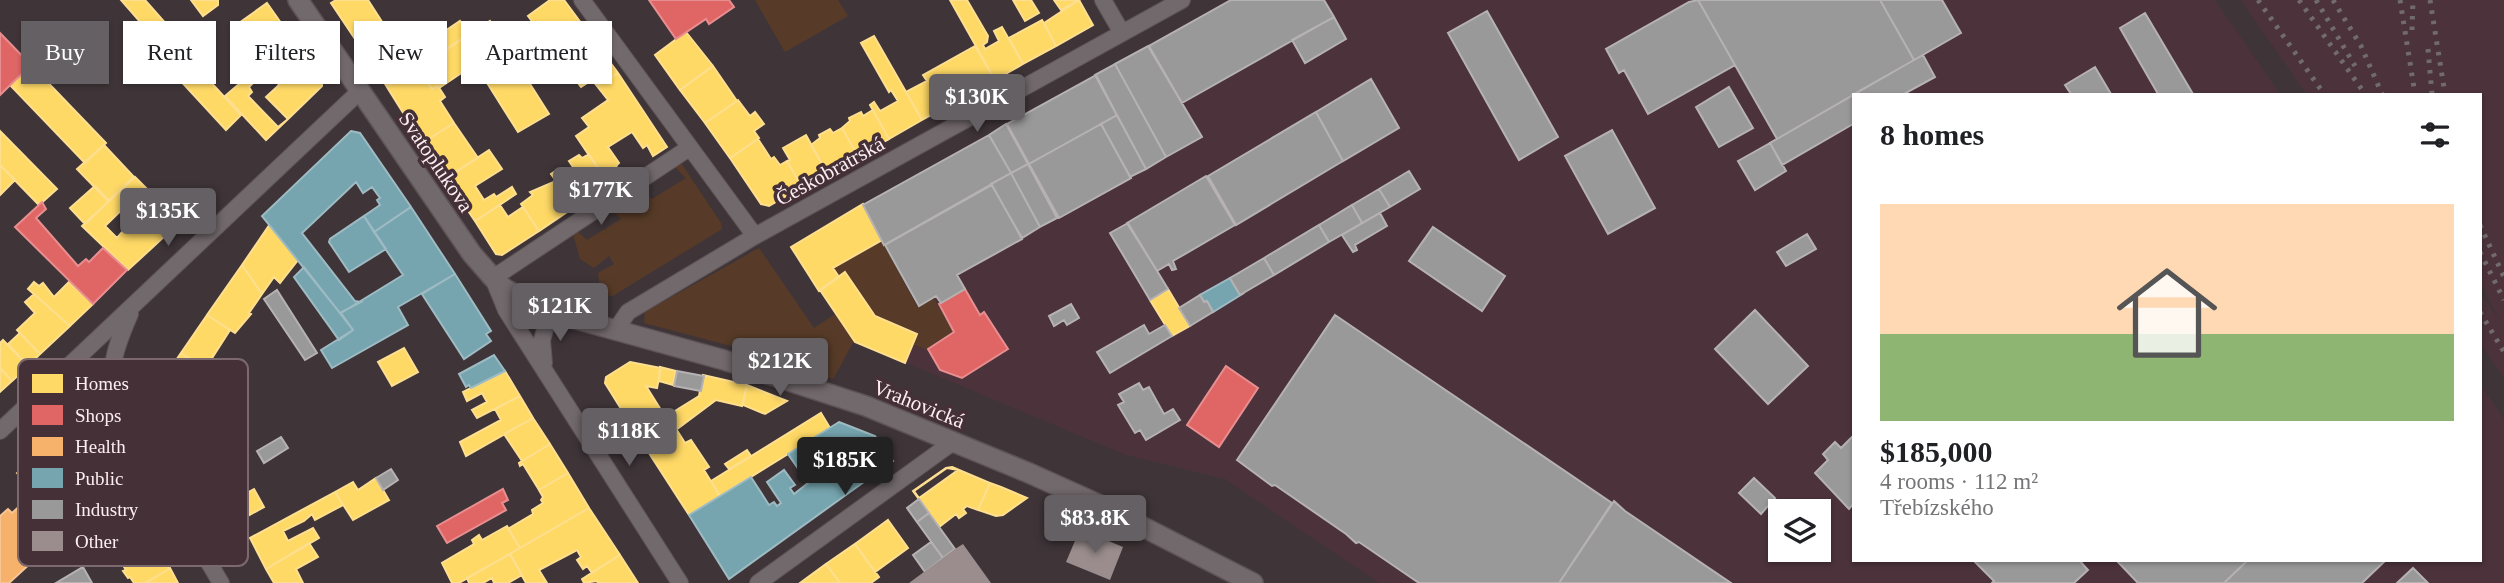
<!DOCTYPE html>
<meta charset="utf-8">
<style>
body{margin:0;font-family:Georgia,serif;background:#f6f6f6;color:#202124;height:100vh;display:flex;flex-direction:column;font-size:26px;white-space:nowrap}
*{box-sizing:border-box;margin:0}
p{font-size:23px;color:#757577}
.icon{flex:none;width:38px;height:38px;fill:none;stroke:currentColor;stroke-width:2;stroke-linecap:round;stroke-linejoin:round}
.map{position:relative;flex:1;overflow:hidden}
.side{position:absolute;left:1852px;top:93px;width:630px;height:469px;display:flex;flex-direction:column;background:#fff;border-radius:0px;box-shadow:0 2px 5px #0004}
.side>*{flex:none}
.top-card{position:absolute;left:21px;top:21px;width:665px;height:63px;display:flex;gap:14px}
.tools{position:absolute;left:1768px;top:499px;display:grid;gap:14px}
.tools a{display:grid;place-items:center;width:63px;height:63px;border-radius:0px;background:#fff;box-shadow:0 2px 5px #0004;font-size:35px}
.price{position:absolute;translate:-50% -60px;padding:0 16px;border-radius:7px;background:#656063;color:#fff;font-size:23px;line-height:46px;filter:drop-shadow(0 2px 4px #0008)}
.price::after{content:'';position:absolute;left:50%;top:42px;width:21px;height:16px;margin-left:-10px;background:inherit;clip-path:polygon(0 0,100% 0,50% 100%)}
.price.on{background:#222;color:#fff}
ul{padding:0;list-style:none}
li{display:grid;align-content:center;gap:14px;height:371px;padding:0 28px}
li span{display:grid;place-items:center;height:217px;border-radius:0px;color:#555}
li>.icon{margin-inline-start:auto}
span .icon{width:126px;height:126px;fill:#fffc;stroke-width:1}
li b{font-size:30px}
h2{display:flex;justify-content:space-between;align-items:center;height:84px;padding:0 28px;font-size:30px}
.chip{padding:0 24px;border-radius:0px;background:#fff;box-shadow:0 2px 5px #0004;font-size:24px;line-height:63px}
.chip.on{background:#656063;color:#fff}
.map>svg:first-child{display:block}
</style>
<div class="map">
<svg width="2504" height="583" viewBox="0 0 2504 583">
<rect width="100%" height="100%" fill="#3f3538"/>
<path fill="#4b323b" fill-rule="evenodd" d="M1228,0H2215L2280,94H1853V560H2480V384L2504,419V583H1379L1225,479L1126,455L904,362L911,344L927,349L952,331L933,297L918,306L862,205ZM1780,511H1818V550H1780Z
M2241,0H2504V378L2480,343V293L2502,323L2480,284V94H2306Z"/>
<path fill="#573b28" d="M755,0H838L848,16L785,52Z
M681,163L721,223L722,229L611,297L600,289L598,273L614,264L609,256L594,268L580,259L573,234L577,231L587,240L621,219L611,209L641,189L652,199L686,178L675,167Z
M881,240L917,306L933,297L953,331L926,349L911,344L874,316L844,272L839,276L832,267Z
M759,248L814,328L835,314L854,341L833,379L731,346L644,323L645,312Z"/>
<path fill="#ffd966" stroke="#fedf90" stroke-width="2" fill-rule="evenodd" d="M121,0H145L197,59L183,71Z
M191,0H218V5L203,16Z
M336,0H368L386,28L359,45L331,3Z
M550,0H564L618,73L597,86L592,80L581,87L528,16Z
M950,0H967L988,36L987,42L983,45L985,49L999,41L994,31L1002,27L1023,64L995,80Z
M1013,0H1031L1039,13L1025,21Z
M1054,0H1079L1061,10Z
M1079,0L1093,25L1056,46L1044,23Z
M267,3L293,40L265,61L239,23Z
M1042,20L1056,46L1023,64L1009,38Z
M460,21L469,34L445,50L436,37Z
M490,21L549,114L518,132L479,70L486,65L467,36Z
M386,28L414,70L387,87L359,45Z
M686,32L713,66L680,90L655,55Z
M467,36L482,59L439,88L438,86L432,89L418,68Z
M874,36L922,120L889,139L870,105L874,102L880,111L898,101L891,90L889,92L861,43Z
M293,40L322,79V86L288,119L266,97L279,85L270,69L253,83L247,77Z
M975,46L995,80L922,120L906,92L927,81L923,75Z
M194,64L241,115L226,130L178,78Z
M31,65L106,143L85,163L10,85Z
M713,66L737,101L705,123L680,90Z
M418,68L432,89L438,86L445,97L440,101L454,123L422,143L387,87Z
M618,73L667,147L653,156L647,145L643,148L632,132L608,147L619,163L616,166L623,176L609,185L576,136L589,127L582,118L608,100L597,86Z
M247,77L253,83L249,87L252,92L248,96L278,127L288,119L266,140L225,96Z
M738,100L750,116L755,112L764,124L754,131L759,138L730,158L705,123Z
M873,110L889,139L858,156L842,128L850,121L849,118L861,112L863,116Z
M454,123L478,158L446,178L422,143Z
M842,128L858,156L827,173L811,145L820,138L819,135L830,129L833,133Z
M0,131L57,189L39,205L0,165Z
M806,135L827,173L802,187L787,161L790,160L783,148Z
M758,139L771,159L774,157L780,165L787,161L802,187L769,206L761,204L730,158Z
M104,145L134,177L108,201L77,169Z
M489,150L502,169L475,186L484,200L494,194L496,197L512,187L516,194L475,221L446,178Z
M589,154L609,185L579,204L561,176L573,167L569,161L579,155L582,158Z
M0,165L15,180L0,195Z
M557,170L579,204L539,231L521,204L533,195L530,192L556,181L551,174Z
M135,177L180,222L128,270L82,226ZM135,197H147L151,202L157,204L132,228L129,224L117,238L105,226Z
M95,186L109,201L85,224L70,208Z
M863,204L882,240L833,268L839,277L819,291L791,247Z
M500,205L508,217L523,207L539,231L502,255L496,254L475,221Z
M270,224L298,260L280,283L274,277L262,294L242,265Z
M242,265L262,294L249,313L251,314L235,333L207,315Z
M845,272L875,316L917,334L905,363L855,342L820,290Z
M34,282L39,286L43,283L54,297L69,282L93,304L70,326L28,289Z
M1168,289L1190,326L1172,336L1150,300Z
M34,294L70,326L40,354L17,330L35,313L25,302Z
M207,315L230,330L205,369L181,353Z
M20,333L40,354L28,366L8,344Z
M3,340L28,366L12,381L0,368V343Z
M404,348L418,372L392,386L378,362Z
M181,353L205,369L197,381V389L201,395L175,408L165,393L166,375Z
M630,362L661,368L657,388L646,386L666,418L638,436L605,383L606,377Z
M660,367L676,371L673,385L659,381Z
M0,368L12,381L0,392Z
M505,371L520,396L477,418L472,410L487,402L482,393L467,401L463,392Z
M703,375L747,385L742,406L716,400L677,429L667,416L699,396Z
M747,385L787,401L765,414L743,405Z
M520,396L533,418L466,456L460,442L501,420L495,409Z
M821,413L830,428L720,496L711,481Z
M668,416L685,443L691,440L709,467L704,470L720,496L689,515L638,436Z
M533,418L550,444L522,461L504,434Z
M550,444L568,473L539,490L523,464L520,466L519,463Z
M747,450L751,456L729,469L725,464Z
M952,467L990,483L978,510L967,506L963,509L966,513L959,518L956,514L939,527L913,491L946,468ZM947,468L958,470L919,498L914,491Z
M568,473L589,508L520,548L508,529L533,514L532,510L543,503L541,500L543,497L539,490Z
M376,478L389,500L353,520L335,492L353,482L358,490Z
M990,483L1001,487L1027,498L1003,515L996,516L978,510Z
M254,489L264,507L237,522L227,504Z
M335,492L343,505L315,520L312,514L304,521L283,531L288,541L313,528L319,538L266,569L250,538Z
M589,508L620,555L592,573L587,566L583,569L577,560L581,557L577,550L539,570L547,583H526L510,554Z
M888,520L908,548L875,572L855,544Z
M507,526L520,548L459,583H452L442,563L474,544L472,540L479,535L482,540Z
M151,539L169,569L145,583H134L130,577L128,578L123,571L126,570L119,559L124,556L122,555Z
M309,543L318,557L296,569L303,583H274L266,569Z
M855,544L879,577L871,583H840L826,564Z
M510,554L522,575L508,583H494L492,578L483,583H469L467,578Z
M620,555L638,583H598L597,581L584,583L582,579Z
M826,564L840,583H800Z
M170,568L178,583H145L169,569Z"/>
<path fill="#e06666" stroke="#e88e90" stroke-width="2" d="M649,0H729L734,7L709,24L706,19L676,39Z
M0,33L31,65L0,95Z
M42,202L46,209L36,218L78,266L86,259L89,262L103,248L127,270L93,304L15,227Z
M965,289L980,315L984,312L1008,349L962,378L940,370L928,349L954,332L939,304Z
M1226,366L1258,388L1219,447L1187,425Z
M503,489L508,500L502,503L506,510L447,543L437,526Z"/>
<path fill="#f6b26b" stroke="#f8c493" stroke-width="2" d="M47,445L116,522L85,549L57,518L47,528L52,535L40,545L45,550L9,583H0V516L8,509L12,513L24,502L30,509L41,499L17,473Z"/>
<path fill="#76a5af" stroke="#9ebbc3" stroke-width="2" d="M351,131L360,133L411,207L374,232L364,216L380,205L377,200L380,198L372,187L363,193L356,182L302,233L355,301L361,302L340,313L262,216Z
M411,207L455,274L398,307L408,325L332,368L321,350L353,330L341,313L403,275L374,232Z
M364,216L386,249L349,272L329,242L330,239Z
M304,267L353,330L339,340L294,277Z
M455,274L491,331L486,334L491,341L464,359L422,294Z
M1230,278L1240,295L1244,293L1213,312L1207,301L1204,302L1200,295Z
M494,355L505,371L471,388L469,385L466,387L459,374Z
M839,422L875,436L893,461L729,579L689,515L751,477L769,505L774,502L777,506L781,503L767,482L784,470L795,485L790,488L794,494L808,483L788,454Z"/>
<path fill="#999" stroke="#b6b2b3" stroke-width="2" d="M1231,0H1324L1334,17L1182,103L1149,46Z
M1698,0L1735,65L1648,114L1624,70L1619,73L1606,49L1689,2Z
M1698,0H1880L1914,60L1777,139Z
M1880,0H1942L1961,33L1914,60Z
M1487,11L1558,137L1519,160L1448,33Z
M2145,13L2193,94H2158L2120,28Z
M1334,17L1346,39L1305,63L1292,40Z
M1148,46L1202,137L1166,157L1115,64Z
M1923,55L1935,77L1904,94H1854Z
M1115,64L1166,157L1146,169L1095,75Z
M2095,67L2111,94H2071L2065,85Z
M1096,75L1117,115L1029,164L1007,124Z
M1371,79L1399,128L1343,161L1316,112Z
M1729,87L1753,128L1719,147L1696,107Z
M1853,95V124L1782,165L1770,143Z
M1316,112L1343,161L1236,225L1208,176Z
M1117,115L1146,169L1130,177L1101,124Z
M1006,124L1028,164L1011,173L989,135Z
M1101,124L1131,178L1059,218L1029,164Z
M1612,130L1655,208L1608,234L1565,156Z
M989,135L1011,173L884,245L863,205Z
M1770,143L1786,171L1755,190L1738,161Z
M1028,164L1057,218L1040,227L1011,173Z
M1409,171L1420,189L1390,207L1379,189Z
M1011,173L1040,227L1022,238L991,184Z
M1206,176L1235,225L1173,261L1176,269L1172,270L1169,264L1157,271L1127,223Z
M992,185L1022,239L957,275L965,289L941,303L936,296L919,306L885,245Z
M1379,189L1390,207L1362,223L1352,205Z
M1352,205L1362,223L1329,242L1319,225Z
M1380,213L1387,226L1355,245L1357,250L1353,252L1342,235Z
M1128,223L1168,289L1150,300L1110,233Z
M1319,225L1329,242L1274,275L1264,258Z
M1433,227L1505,276L1482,311L1409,261Z
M1807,234L1816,249L1786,266L1777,252Z
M1264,258L1274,275L1240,295L1230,278Z
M277,290L317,353L305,360L264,299Z
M1200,295L1204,302L1207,301L1213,312L1190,326L1179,308Z
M1071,304L1079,318L1067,325L1064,320L1054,326L1049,316Z
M1755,310L1808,366L1768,404L1715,349Z
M1335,315L1612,503L1559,583H1419L1359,542L1356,543L1346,534L1275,485L1272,486L1237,460Z
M1144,325L1149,334L1165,325L1172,336L1110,373L1097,352Z
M677,371L704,376L701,391L674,386Z
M1139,383L1143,390L1149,387L1164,414L1173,409L1180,420L1146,440L1140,430L1135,433L1118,405L1124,402L1119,394Z
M1853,436V504L1849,509L1815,473L1828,460L1823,454L1835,442L1841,448Z
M281,437L288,448L264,463L257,451Z
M391,469L398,480L383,490L376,478Z
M1754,478L1775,498L1761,514L1739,493Z
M919,499L929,513L917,522L907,508Z
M1614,501L1625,511L1731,583H1559Z
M929,513L955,549L943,558L917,522Z
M931,542L943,558L925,572L913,555Z
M1973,560H2079L2088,570L2074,583H1992L1994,581Z
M2116,560H2248L2224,583H2138Z
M2248,560H2386L2362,583H2224Z
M83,567L92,583H56Z
M2413,568L2428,583H2397Z"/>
<path fill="#9b8d8d" d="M1080,529L1123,547L1110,580L1066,562Z
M963,544L991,583H909L955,549Z"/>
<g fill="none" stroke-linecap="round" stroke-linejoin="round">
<g stroke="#5d5356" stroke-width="18">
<path id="minor" d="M582,0L755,236
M1103,0L1122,33
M130,314C113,353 106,372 121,414L221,583
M615,331L628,312L755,236L1182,0
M544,363L542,340L550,312
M0,431L360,91
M680,583L506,310L493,278L689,148
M758,583L953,442"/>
</g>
<g stroke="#5d5356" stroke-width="22">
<path id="tertiary" d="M298,0L472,254L493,278L505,289L550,312L724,360L866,406L1029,473L1100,505L1253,583"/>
</g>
<use href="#minor" stroke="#72696c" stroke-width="16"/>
<use href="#tertiary" stroke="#72696c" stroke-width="19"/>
<path stroke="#726b6e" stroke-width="5" stroke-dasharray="3.5 7" stroke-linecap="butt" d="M2258,0L2324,94
M2299,0L2365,94
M2316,0L2355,66
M2333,0L2361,46L2382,94
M2400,0L2415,94
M2430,0L2445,94
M2412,30L2413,0
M2428,49L2432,94
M2480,225L2504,277
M2480,252L2504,300
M2480,312L2504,352"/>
</g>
<g text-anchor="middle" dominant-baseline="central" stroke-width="7" stroke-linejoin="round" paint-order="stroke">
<g font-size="21" fill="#fbedf1" stroke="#443036">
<text transform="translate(436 162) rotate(56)">Svatoplukova</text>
<text transform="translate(830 171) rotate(-29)">Českobratrská</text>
<text transform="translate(919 404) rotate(22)">Vrahovická</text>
</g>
</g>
<rect x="18" y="359" width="230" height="207" rx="10" fill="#443036" stroke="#7b696e" stroke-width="2"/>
<rect x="32" y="374" width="31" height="19" fill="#ffd966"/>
<rect x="32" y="405" width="31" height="20" fill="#e06666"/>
<rect x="32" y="437" width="31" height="19" fill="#f6b26b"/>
<rect x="32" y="468" width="31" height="20" fill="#76a5af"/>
<rect x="32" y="500" width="31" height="19" fill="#999"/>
<rect x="32" y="531" width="31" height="20" fill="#9b8d8d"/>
<g font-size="19" fill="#fbedf1">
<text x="75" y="390">Homes</text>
<text x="75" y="422">Shops</text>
<text x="75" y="453">Health</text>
<text x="75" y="485">Public</text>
<text x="75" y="516">Industry</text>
<text x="75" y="548">Other</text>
</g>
</svg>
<div class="tools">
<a><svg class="icon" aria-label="layers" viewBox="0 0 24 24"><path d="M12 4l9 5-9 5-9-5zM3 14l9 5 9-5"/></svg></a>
</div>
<b class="price" style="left:977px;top:134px">$130K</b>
<b class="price" style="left:601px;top:227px">$177K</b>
<b class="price" style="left:168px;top:248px">$135K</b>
<b class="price" style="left:560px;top:343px">$121K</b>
<b class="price" style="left:780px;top:398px">$212K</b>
<b class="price" style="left:629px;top:468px">$118K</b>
<b class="price on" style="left:845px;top:497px">$185K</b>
<b class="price" style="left:1095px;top:555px">$83.8K</b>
<div class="top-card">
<a class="chip on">Buy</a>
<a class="chip">Rent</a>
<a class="chip">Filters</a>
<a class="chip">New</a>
<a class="chip">Apartment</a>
</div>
<section class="side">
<h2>8 homes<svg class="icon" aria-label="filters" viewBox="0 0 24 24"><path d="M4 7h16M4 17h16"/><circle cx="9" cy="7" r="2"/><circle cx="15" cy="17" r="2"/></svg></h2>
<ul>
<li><span style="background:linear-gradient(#ffd9b3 60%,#8fb573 0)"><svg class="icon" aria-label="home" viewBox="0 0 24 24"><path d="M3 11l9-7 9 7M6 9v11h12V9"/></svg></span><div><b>$185,000</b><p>4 rooms · 112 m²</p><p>Třebízského</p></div></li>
</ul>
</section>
</div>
